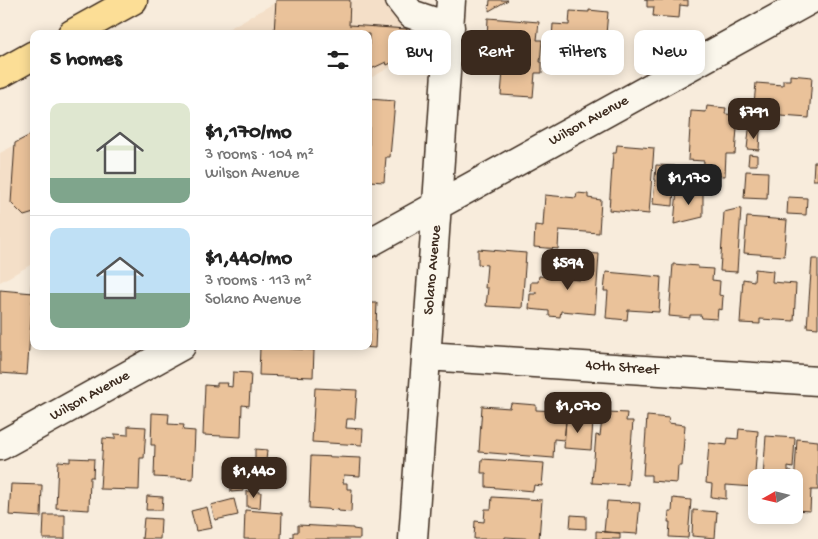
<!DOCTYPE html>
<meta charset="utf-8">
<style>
body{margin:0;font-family:"Gochi Hand",sans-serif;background:#f6f6f6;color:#222;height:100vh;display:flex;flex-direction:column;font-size:19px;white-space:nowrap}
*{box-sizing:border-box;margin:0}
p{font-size:16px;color:#767676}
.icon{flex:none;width:28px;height:28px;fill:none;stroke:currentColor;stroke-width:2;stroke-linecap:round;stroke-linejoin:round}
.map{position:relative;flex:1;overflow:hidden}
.drawer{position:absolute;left:30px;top:30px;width:342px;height:320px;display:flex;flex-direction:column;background:#fff;border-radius:10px;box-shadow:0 2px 12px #0003}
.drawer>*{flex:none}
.hud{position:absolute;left:388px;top:30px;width:355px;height:45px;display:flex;gap:10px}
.needle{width:32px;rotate:262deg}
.buttons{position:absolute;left:748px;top:469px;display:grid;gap:10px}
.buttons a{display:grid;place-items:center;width:55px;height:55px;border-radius:10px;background:#fff;box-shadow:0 2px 12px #0003;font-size:25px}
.price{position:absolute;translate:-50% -42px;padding:0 11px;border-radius:10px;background:#3b2a1e;color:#fff;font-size:16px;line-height:32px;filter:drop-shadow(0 1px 2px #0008)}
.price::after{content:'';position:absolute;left:50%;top:30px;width:15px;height:11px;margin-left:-8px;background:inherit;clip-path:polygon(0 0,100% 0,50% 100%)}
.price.selected{background:#222;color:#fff}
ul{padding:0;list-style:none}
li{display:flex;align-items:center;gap:15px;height:125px;padding:0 20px}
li+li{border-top:1px solid #e0e0e0}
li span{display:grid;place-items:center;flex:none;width:140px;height:100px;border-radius:10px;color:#555}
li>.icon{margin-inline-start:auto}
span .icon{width:60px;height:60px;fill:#fffc;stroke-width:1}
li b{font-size:21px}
h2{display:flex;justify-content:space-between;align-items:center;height:60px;padding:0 20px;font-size:21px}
.chip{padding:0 18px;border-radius:10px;background:#fff;box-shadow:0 2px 12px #0003;font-size:18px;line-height:45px}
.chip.selected{background:#3b2a1e;color:#fff}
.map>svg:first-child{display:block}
</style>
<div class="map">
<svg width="818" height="539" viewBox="0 0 818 539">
<rect width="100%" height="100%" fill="#f8ecdc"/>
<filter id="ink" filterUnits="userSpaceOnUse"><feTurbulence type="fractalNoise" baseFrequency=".02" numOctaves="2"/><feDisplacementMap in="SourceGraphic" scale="10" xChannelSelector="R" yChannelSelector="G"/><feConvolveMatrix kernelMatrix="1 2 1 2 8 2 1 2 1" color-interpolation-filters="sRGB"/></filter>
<g filter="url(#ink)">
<path fill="#f4dfc8" d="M280,0H412L408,57L369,79V34H219Z
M34,135V263L0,282V153Z"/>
<path fill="#eac29a" stroke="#3b2a1e" d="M276,0H350L349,25L407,29L406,56L387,65L386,62L369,70V34H274Z
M490,0H508L489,11Z
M644,0H688V6L680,5L679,18L653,16L654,7H647V0Z
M589,10L608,12L603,67L572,64V69L550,67L553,24L569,25L570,11L589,12Z
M488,18L539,22L537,40H542L540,62H542V73H535L533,97L501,95L504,59H501L503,39L487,38Z
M790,75L812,77L809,118L753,114L756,83L783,85V80H790Z
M369,99L395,101L390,157H386L384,182L369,181Z
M707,106L726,108L725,114L738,115L735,154H726L725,176L703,175L704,161L688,160L691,111L706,112Z
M749,130H760L759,150L747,149Z
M34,133V213L24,216L11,203L15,143Z
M617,145L654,148L649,214L609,210L613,153H616Z
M749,154L757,155V165H748Z
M814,162H818V180H813Z
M656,165L675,166L673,206L653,204Z
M746,171L768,172L767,199L744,198Z
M677,190L703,192V217L674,224Z
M577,193L588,194V198L601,200L599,233L559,230L558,249L534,247L535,225L543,226L545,195L576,198Z
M788,197L807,198L806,215L787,214Z
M741,208L737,272L720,271L724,212Z
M747,217L787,220L784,256L744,253Z
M478,249L526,253L522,308L486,306L488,288H485L487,265L478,264Z
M582,253L599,254L595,314L561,311L560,317L549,316V311L529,309L530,294H536V292L530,291L531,282H538L539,276L580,280Z
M812,259H818V328L807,327Z
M673,264L698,266V268L713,269L712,280L720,281L719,295L723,296L722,310L718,309L717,319L702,318L701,315H690V318L669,316Z
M755,269L773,271L772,282L796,284L794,321L760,319V324L740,323L743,279L754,281Z
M606,272L661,277L659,312L628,310L627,320L606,318L608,291H604Z
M32,273H34V305H32L33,293L31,292Z
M0,290L33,293L27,375L0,373Z
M369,303H377L375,348L345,346H369Z
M260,347L314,350L313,377L259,375Z
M233,372L251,373L249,406L242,405L241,437L203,435L205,385L217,386V383H228L227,386L232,387Z
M315,388L357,390L355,419H347L346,428L363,429L362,445L312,442Z
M511,403L536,405V410L556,411L555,421L566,422L564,440L554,439L553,458L479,452L482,406L510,408Z
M608,412L627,413L626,421H633L628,485L592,483L596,435L600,436L602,419L607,420Z
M152,413L169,414L168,424L184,425L183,430L195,431L193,479L154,477L155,445H151Z
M647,416L669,418L668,423L685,425L682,466H678L677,483L651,481V475H643Z
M566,419L593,421L591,450L564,448Z
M128,426L146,427L144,458H140L139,490L100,489L103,438L115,439V434L128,435Z
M739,429L758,431L754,487L726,485V499L711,497L712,484L706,483L709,443L727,445L728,438L738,439Z
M766,436L795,438L793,468L788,467V471H792V478H763Z
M797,439L818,441V490H811L810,511L794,510V486Z
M255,449L267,450L266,461L255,460Z
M311,456L361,458L360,476L344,475L343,483H347V489H352L351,512L338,511L339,510L309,508Z
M70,458L94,459L93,477H90L89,510L56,508L58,461L70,462Z
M482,459L544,463L542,486L534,485L533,491L486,487V473H481Z
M241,474L243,491L231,492L230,475Z
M11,484L42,485L41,517L9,515Z
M247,491L261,492L260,508L247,507Z
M147,496L163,497L162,510H146Z
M492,497L542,500L539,539L505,537V539H474L475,521L484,522L485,509H491Z
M673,498L691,500L688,538L669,537L670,522H668L669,512H672Z
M234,499L238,515L215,520L211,505Z
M607,501L640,503L637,534L604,532Z
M207,507L212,528L196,531L191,511Z
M245,510L282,513L281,539H244Z
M693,510L717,512L715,538L692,536Z
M44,515H65V539H43Z
M571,515L586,516V529L570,528Z
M144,518L161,519L160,539H142Z
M298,525L353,528V529L360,530V539H291V537H294V532H298Z
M596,531L620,533V539H596Z"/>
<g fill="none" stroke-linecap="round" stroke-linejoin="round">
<g stroke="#3b2a1e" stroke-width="31">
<path id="minor" d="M400,0L411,14L450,27
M369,243L810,0
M426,356L818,381
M0,446L181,346
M413,539C425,359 440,180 451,0"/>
</g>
<g stroke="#3b2a1e" stroke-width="31">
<path id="major" d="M72,34L133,0
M0,74L34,55"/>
</g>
<use href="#minor" stroke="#fbf7ec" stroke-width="28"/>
<use href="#major" stroke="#fcde96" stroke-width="28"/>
</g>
</g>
<g text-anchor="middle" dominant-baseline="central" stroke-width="4.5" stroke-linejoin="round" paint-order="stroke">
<g font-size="15" fill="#3b2a1e" stroke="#fbf7ec">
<text transform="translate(589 121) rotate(-29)">Wilson Avenue</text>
<text transform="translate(433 270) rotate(-85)">Solano Avenue</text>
<text transform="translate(622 368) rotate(4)">40th Street</text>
<text transform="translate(90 396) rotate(-29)">Wilson Avenue</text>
</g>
</g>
</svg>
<div class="buttons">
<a><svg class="needle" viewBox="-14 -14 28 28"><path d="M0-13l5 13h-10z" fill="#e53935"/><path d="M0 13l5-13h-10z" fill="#767676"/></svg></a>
</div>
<b class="price" style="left:754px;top:140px">$791</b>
<b class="price selected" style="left:689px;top:206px">$1,170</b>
<b class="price" style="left:568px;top:291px">$594</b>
<b class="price" style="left:578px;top:434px">$1,070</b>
<b class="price" style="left:254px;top:499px">$1,440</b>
<div class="hud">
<a class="chip">Buy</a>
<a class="chip selected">Rent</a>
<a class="chip">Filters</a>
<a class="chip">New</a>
</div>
<section class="drawer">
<h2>5 homes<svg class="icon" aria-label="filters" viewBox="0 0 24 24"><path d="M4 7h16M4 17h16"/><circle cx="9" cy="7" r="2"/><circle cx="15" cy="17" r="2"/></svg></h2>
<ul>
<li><span style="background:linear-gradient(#dfe7d0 75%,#7fa58c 0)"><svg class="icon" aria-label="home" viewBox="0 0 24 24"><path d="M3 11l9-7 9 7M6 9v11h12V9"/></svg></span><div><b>$1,170/mo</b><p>3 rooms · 104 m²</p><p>Wilson Avenue</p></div></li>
<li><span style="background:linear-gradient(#bfe0f5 65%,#7fa58c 0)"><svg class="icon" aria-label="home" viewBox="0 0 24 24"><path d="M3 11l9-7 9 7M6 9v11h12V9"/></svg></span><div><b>$1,440/mo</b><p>3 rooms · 113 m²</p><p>Solano Avenue</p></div></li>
</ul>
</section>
</div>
